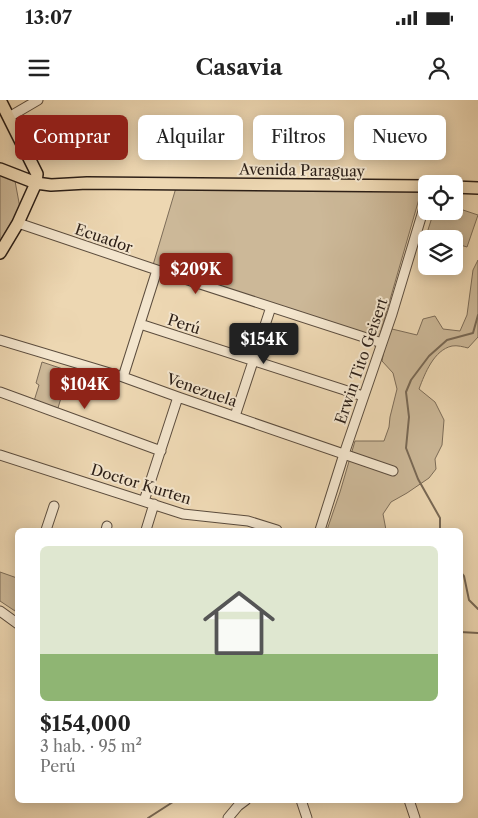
<!DOCTYPE html>
<html lang="es">
<meta charset="utf-8">
<style>
body{margin:0;font-family:"Libre Caslon Text",serif;background:#f6f6f6;color:#222;height:100vh;display:flex;flex-direction:column;font-size:19px;white-space:nowrap}
*{box-sizing:border-box;margin:0}
p{font-size:16px;color:#767676}
.icon{flex:none;width:28px;height:28px;fill:none;stroke:currentColor;stroke-width:2;stroke-linecap:round;stroke-linejoin:round}
.map{position:relative;flex:1;overflow:hidden}
.drawer{position:absolute;left:15px;top:428px;width:448px;height:275px;display:flex;flex-direction:column;background:#fff;border-radius:8px;box-shadow:0 2px 12px #0003}
.drawer>*{flex:none}
.banner{position:absolute;left:15px;top:15px;width:449px;height:45px;display:flex;gap:10px}
.tools{position:absolute;left:418px;top:75px;display:grid;gap:10px}
.tools a{display:grid;place-items:center;width:45px;height:45px;border-radius:8px;background:#fff;box-shadow:0 2px 12px #0003;font-size:25px}
.price{position:absolute;translate:-50% -42px;padding:0 11px;border-radius:5px;background:#8f2418;color:#fff;font-size:16px;line-height:32px;filter:drop-shadow(0 1px 2px #0008)}
.price::after{content:'';position:absolute;left:50%;top:30px;width:15px;height:11px;margin-left:-8px;background:inherit;clip-path:polygon(0 0,100% 0,50% 100%)}
.price.selected{background:#222;color:#fff}
ul{padding:0;list-style:none}
li{display:grid;align-content:center;gap:10px;height:265px;padding:0 25px}
li span{display:grid;place-items:center;height:155px;border-radius:8px;color:#555}
li>.icon{margin-inline-start:auto}
span .icon{width:90px;height:90px;fill:#fffc;stroke-width:1}
li b{font-size:21px}
.chip{padding:0 18px;border-radius:8px;background:#fff;box-shadow:0 2px 12px #0003;font-size:18px;line-height:45px}
.chip.selected{background:#8f2418;color:#fff}
.status{display:flex;justify-content:space-between;align-items:center;height:35px;padding:0 25px;background:#fff;direction:ltr}
.status svg{height:14px;fill:currentColor}
header{display:flex;justify-content:space-between;align-items:center;height:65px;padding:0 25px;background:#fff;font-size:22px;font-weight:800}
.map>svg:first-child{display:block}
</style>
<div class="status"><b>13:07</b><svg viewBox="0 0 49 12"><path d="M0 12V9h3v3zM5 12V6h3v6zM10 12V3h3v9zM15 12V0h3v12zM26 1h20v11H26zM47 4h2v5h-2z"/></svg></div>
<header><svg class="icon" aria-label="menu" viewBox="0 0 24 24"><path d="M4 6h16M4 12h16M4 18h16"/></svg>Casavia<svg class="icon" aria-label="person" viewBox="0 0 24 24"><circle cx="12" cy="8" r="4"/><path d="M4 21q1-7 8-7t8 7"/></svg></header>
<div class="map">
<svg width="478" height="718" viewBox="0 0 478 718">
<rect width="100%" height="100%" fill="#edd7b2"/>
<filter id="stains"><feTurbulence type="fractalNoise" baseFrequency=".004" numOctaves="4"/><feColorMatrix values="0 0 0 0 .2 0 0 0 0 .09 0 0 0 0 .02 0 0 0 .5 -.17"/></filter>
<radialGradient id="worn" r=".72"><stop offset=".6" stop-color="#630" stop-opacity="0"/><stop offset="1" stop-color="#630" stop-opacity=".3"/></radialGradient>
<path fill="#ccb898" stroke="#7c6c58" d="M0,74L15,81L20,108L0,141Z
M178,81L423,85L379,238L153,165Z
M454,107L478,115L467,147L454,143V139H442L427,133L434,111H454Z
M478,160V237L468,248C464,247 457,245 452,246C434,250 425,273 419,289L435,302L444,320L442,345L435,359L436,369L429,378L407,393L391,402L383,414L386,430H327L340,392L355,341H384L389,327L390,317L397,289L393,273L382,261L385,245L392,229L417,235L423,219L435,216L443,229L460,231L467,215L473,170Z
M42,262L69,271L58,308L34,301L39,285L36,283Z
M0,472L17,478V502L15,511L0,501Z"/>
<g fill="none" stroke-linecap="round" stroke-linejoin="round">
<path stroke="#786854" stroke-width="2" d="M440,430V418L418,379L406,348L409,317L406,292L411,280L429,256L447,240L473,233L478,215
M460,471L464,476L469,500L478,509
M460,532L478,533
M148,718L176,700"/>
<g stroke="#5c4d3e" stroke-width="11">
<path id="minor" d="M9,17L38,0
M18,123L157,170L382,243
M140,224L363,296
M0,240L123,277L178,297L393,371
M123,277L157,170
M0,292L161,351
M235,316L271,207
M0,355L183,414L248,421L277,430
M144,401L178,297
M46,430L54,406
M106,430L107,426
M146,430L154,404
M320,430L344,354L392,214L426,101
M0,511L18,524
M301,700L307,718
M409,700L415,718
M228,718L238,706L246,700"/>
</g>
<g stroke="#2c1f17" stroke-width="14">
<path id="major" d="M0,69L36,83L51,85L87,83L426,86
M454,87L478,88
M0,153L18,123L36,83L37,74L0,0"/>
</g>
<use href="#minor" stroke="#f3e5cd" stroke-width="9"/>
<use href="#major" stroke="#edd7b2" stroke-width="11"/>
</g>
<g text-anchor="middle" dominant-baseline="central" stroke-width="4" stroke-linejoin="round" paint-order="stroke">
<g font-size="15" fill="#2c1f17" stroke="#f3e5cd">
<text transform="translate(302 70) rotate(1)">Avenida Paraguay</text>
<text transform="translate(104 138) rotate(19)">Ecuador</text>
<text transform="translate(184 224) rotate(18)">Perú</text>
<text transform="translate(361 261) rotate(-71)">Erwin Tito Geisert</text>
<text transform="translate(202 290) rotate(19)">Venezuela</text>
<text transform="translate(141 384) rotate(17)">Doctor Kurten</text>
</g>
</g>
<rect width="100%" height="100%" filter="url(#stains)"/>
<rect width="100%" height="100%" fill="url(#worn)"/>
</svg>
<div class="tools">
<a><svg class="icon" aria-label="locate" viewBox="0 0 24 24"><circle cx="12" cy="12" r="6"/><path d="M12 2v4M12 18v4M2 12h4M18 12h4"/></svg></a>
<a><svg class="icon" aria-label="layers" viewBox="0 0 24 24"><path d="M12 4l9 5-9 5-9-5zM3 14l9 5 9-5"/></svg></a>
</div>
<b class="price" style="left:196px;top:195px">$209K</b>
<b class="price selected" style="left:264px;top:265px">$154K</b>
<b class="price" style="left:85px;top:310px">$104K</b>
<div class="banner">
<a class="chip selected">Comprar</a>
<a class="chip">Alquilar</a>
<a class="chip">Filtros</a>
<a class="chip">Nuevo</a>
</div>
<section class="drawer">
<ul>
<li><span style="background:linear-gradient(#dfe7d0 70%,#8fb573 0)"><svg class="icon" aria-label="home" viewBox="0 0 24 24"><path d="M3 11l9-7 9 7M6 9v11h12V9"/></svg></span><div><b>$154,000</b><p>3 hab. · 95 m²</p><p>Perú</p></div></li>
</ul>
</section>
</div>
